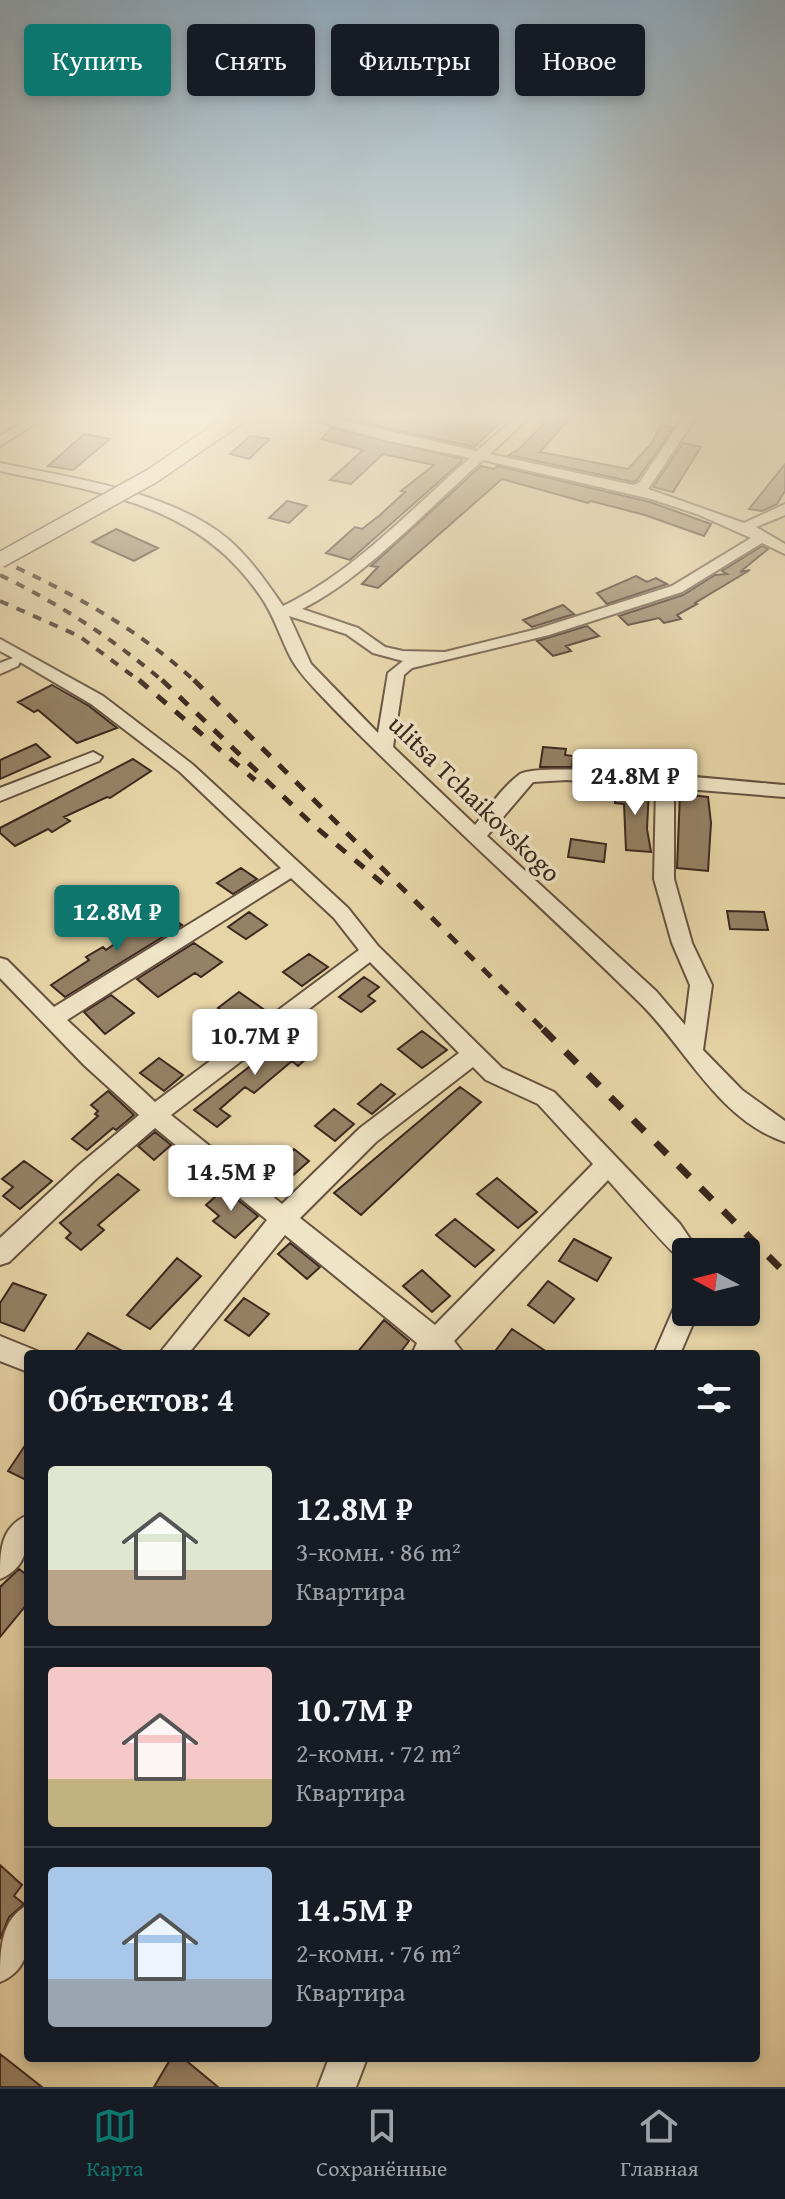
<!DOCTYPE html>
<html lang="ru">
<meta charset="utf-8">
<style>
body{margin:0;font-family:"Gentium Book Plus",serif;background:#242831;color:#f1f3f6;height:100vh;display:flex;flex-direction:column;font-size:30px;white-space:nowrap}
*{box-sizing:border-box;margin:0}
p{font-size:26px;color:#9ea1a6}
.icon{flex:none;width:44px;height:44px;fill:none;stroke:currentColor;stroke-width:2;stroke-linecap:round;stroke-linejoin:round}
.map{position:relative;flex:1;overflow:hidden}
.panel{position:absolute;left:24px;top:1350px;width:736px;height:712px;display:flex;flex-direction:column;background:#171b24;border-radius:8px;box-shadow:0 4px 12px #0003}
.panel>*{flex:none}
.top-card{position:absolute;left:24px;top:24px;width:738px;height:72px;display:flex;gap:16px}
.needle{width:52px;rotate:277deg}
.buttons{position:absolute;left:672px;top:1238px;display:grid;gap:16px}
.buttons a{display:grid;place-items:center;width:88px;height:88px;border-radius:8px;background:#171b24;box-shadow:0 4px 12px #0003;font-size:40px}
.price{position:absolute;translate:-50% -68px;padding:0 18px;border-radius:8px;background:#fff;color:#222;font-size:26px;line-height:52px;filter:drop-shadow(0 2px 4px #0008)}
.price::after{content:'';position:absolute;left:50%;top:48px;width:24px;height:18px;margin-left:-12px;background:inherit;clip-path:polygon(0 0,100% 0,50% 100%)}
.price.selected{background:#0f766e;color:#fff}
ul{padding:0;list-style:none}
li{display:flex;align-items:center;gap:24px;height:200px;padding:0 24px}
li+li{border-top:2px solid #363941}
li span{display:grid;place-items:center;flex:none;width:224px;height:160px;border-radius:8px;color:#555}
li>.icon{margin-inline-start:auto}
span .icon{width:96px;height:96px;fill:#fffc;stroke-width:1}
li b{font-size:34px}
h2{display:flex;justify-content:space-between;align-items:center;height:96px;padding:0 24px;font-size:34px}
.chip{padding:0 28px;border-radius:8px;background:#171b24;box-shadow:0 4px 12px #0003;font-size:28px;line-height:72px}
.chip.selected{background:#0f766e;color:#fff}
.menu{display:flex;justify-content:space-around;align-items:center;height:112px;border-top:2px solid #363941;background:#171b24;font-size:22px;color:#9ea1a6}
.menu a{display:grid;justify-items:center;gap:4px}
.menu .selected{color:#0f766e}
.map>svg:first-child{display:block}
</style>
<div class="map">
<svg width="785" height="2087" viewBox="0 0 785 2087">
<rect width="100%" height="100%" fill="#e8d5a7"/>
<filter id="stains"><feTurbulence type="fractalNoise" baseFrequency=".0025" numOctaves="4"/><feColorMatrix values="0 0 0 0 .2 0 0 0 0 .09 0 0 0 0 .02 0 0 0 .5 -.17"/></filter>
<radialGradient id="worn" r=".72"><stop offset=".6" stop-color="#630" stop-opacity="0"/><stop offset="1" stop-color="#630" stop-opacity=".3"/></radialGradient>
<path fill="#958166" stroke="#3b271f" stroke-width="2" d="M346,415H509L474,447L343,418Z
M550,417L568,420L540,452L628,469L651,444L661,425L674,427L637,480L633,482L509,455L520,448Z
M332,428L462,459L461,462L350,560L326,553L355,527L362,529L380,515L405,492L401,491L434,465L383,454L351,484L330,480L363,450L321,439Z
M84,434L110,439L73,470L48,466Z
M250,436L270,439L249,459L230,454Z
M683,443L701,447L673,492L653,487Z
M785,464V491L777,504L762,511L749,509Z
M481,466L494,469L497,466L650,502L711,524L704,536L645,515L591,501L588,503L502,479L378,588L362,584L378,567L371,566Z
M287,501L307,506L289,523L269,518Z
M116,529L158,548L134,561L92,542Z
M762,546L768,549L740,572L750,570L695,603L697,604L677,615L681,619L664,623L659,618L628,625L619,616L683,595L715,575L727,574L722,571Z
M636,576L647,582L656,578L667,584L607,604L597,593Z
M563,605L574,614L532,627L523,620Z
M587,626L599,636L566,646L571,651L553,656L537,641Z
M52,685L89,706L117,728L77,743L38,710L34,712L18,702Z
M36,744L50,757L0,779V760Z
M543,747L566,749L565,755L573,756L572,767H540Z
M133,759L151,771L110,798L107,797L64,817L70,821L52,832L48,829L15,846L0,833V828Z
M614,760L649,762V770L614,768Z
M615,787L649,789L647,829L651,852L626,850L624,804L615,803Z
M680,794L708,797L711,823L708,871L677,868Z
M571,839L606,844L604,862L568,857Z
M241,868L257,879L233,894L217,883Z
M161,911L182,925L65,997L51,985L89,960L86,957L103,947L106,950Z
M727,911L764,912L768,930L730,929Z
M249,912L267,925L246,939L228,927Z
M194,943L222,962L201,977L195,973L158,997L137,979Z
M309,954L328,967L302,986L283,972Z
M364,977L379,987L368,996L375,1001L361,1012L339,997Z
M239,992L266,1011L218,1047L199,1031L224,1012L218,1008Z
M111,995L134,1013L105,1034L84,1012Z
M422,1031L447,1050L422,1068L398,1049Z
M290,1035L314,1052L298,1066L292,1061L254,1093L245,1087L220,1109L230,1116L217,1127L194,1110Z
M159,1058L183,1075L164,1091L140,1073Z
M381,1084L395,1094L372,1114L358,1104Z
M460,1087L481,1102L361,1215L334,1193Z
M108,1091L134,1115L116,1130L113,1128L87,1150L72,1139L98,1116L95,1114L98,1111L91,1105Z
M334,1109L354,1124L335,1141L315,1126Z
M155,1132L171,1145L154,1160L138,1146Z
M282,1149L289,1154L294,1149L309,1161L290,1178L268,1161Z
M24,1161L52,1181L20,1209L3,1196L13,1187L2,1179Z
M118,1174L139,1190L98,1225L104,1230L81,1250L66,1238L71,1233L60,1223Z
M497,1178L537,1212L518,1228L477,1194Z
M224,1189L258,1216L235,1238L213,1221L219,1216L206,1205Z
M455,1219L494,1250L475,1267L436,1235Z
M574,1239L611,1258L597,1281L559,1261Z
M290,1243L320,1267L307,1279L278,1254Z
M177,1258L201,1276L150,1329L127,1315Z
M422,1270L450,1296L432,1312L403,1286Z
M548,1281L574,1299L554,1323L528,1305Z
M13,1283L46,1295L24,1331L0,1322V1303Z
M244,1298L269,1314L249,1336L225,1320Z
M384,1320L409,1341L399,1354H356Z
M512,1329L550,1354H493Z
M88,1333L128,1354H73Z
M28,1441V1481L8,1471Z
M19,1569L28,1576V1603L0,1637V1587Z
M0,1865L22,1885L14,1896L24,1904L9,1917L0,1939Z
M0,2054L42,2087H0Z
M171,2058H183L218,2087H154Z"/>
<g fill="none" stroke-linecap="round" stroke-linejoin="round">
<g stroke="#665241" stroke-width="4">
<path id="minor" d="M34,415H49L0,446V436Z
M295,415H318L477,451L518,415H532L490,454L633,485L639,483L685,415H698L648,489L744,523L785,504V515L756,527L785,544V554L762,543L682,592L549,635L412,668L404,675L393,747L475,825C489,808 502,787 520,774C542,760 746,782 785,785V797L674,788V879L692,943L712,985L703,1050L742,1090L785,1121V1142C718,1120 685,1046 638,1001C537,902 431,808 332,707C318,692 302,677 292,660C280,638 274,614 259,594C196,503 101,493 0,471V463C72,478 170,491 228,539C250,558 267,583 283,606C354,572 411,509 470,458L389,441ZM483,460L651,499L697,514L751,538L672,586L537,629L445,652L403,651L385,647L358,628L302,609C363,579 430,507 483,460ZM289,616L346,634L373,653L403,661L388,673L378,733L311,664ZM567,780L656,787L654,879L672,943L690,985L685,1025L656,991L487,836L533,782Z
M0,639L103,696L192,764L348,908L378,946L502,1068L554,1092L680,1224L699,1252H686V1263C675,1259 621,1194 608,1180L454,1341L464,1354H412L417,1343L285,1235L188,1354H159L267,1220L155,1128L96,1179L9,1262L0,1265V1238L79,1165L139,1115L84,1065L0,978V958L7,960L54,1007L281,868L180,772L91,704L20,662L18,666L0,674V663L13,658L0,651ZM291,878L334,918L359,950L155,1102L67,1020ZM370,962L459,1053L360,1128L282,1204L171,1115ZM473,1067L486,1080L538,1104L593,1164L435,1325L300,1218L376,1142Z
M93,752L102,757L99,761L0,801V788Z
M686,1297V1312H698L680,1354H654L677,1301Z
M0,1336L37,1351L39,1354H28V1372L0,1361Z
M28,1515C28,1543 29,1567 0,1579C0,1551 0,1527 28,1515Z
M28,1905C28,1937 34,1968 0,1982C0,1951 0,1919 28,1905Z
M329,2058H367L356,2087H318Z"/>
</g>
<use href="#minor" fill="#f0e4c6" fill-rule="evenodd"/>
<path stroke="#3b271f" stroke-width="4" stroke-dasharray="9 9" stroke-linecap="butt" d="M0,560C71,592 138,629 196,682
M0,575C60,604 113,639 164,682
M0,601L79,636L141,682"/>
<path stroke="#3b271f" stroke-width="5" stroke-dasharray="12 12" stroke-linecap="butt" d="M139,680L255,780
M162,680L312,824L387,887
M194,680L545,1031"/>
<path stroke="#3b271f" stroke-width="7" stroke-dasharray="16 16" stroke-linecap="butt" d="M543,1029L785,1273"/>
<g stroke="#665241" stroke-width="18" stroke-linecap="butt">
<path id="minor-bridge" d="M0,560L152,476L241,415"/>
</g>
<use href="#minor-bridge" stroke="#f0e4c6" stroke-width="15"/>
</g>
<linearGradient id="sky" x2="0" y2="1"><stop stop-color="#90aabc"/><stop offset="0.59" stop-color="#f5ecd7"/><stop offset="1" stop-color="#f5ecd7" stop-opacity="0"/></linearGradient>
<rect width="785" height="707" fill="url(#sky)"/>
<g text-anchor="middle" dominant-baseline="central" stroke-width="7" stroke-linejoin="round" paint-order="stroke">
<g font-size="26" fill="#3b271f" stroke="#f0e4c6">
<text transform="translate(475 798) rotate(44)">ulitsa Tchaikovskogo</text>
</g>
</g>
<rect width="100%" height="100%" filter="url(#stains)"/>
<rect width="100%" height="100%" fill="url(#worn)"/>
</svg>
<div class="buttons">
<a><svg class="needle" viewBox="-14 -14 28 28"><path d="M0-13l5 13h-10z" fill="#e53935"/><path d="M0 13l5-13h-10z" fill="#9ea1a6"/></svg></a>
</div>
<b class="price" style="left:635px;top:817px">24.8M ₽</b>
<b class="price selected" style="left:117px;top:953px">12.8M ₽</b>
<b class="price" style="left:255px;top:1077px">10.7M ₽</b>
<b class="price" style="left:231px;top:1213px">14.5M ₽</b>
<div class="top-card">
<a class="chip selected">Купить</a>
<a class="chip">Снять</a>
<a class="chip">Фильтры</a>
<a class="chip">Новое</a>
</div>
<section class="panel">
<h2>Объектов: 4<svg class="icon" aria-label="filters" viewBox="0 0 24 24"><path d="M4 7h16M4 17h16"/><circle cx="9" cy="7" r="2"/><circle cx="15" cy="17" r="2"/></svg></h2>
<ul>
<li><span style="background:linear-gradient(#dfe7d0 65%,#b9a48a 0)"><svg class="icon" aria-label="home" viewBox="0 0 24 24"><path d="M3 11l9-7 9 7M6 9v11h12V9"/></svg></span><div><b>12.8M ₽</b><p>3-комн. · 86 m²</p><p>Квартира</p></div></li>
<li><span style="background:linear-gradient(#f6c9c9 70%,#c2b280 0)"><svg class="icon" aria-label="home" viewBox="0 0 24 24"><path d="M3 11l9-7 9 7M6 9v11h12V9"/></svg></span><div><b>10.7M ₽</b><p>2-комн. · 72 m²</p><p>Квартира</p></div></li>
<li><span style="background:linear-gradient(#a9c7e8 70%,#9aa5b1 0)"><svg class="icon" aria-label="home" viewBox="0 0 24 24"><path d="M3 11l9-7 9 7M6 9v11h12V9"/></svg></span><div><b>14.5M ₽</b><p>2-комн. · 76 m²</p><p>Квартира</p></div></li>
</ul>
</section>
</div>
<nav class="menu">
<a class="selected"><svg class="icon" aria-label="map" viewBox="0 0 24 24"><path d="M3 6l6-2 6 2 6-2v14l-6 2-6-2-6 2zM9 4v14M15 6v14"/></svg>Карта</a>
<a><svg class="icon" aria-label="saved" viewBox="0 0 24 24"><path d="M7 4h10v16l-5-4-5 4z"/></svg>Сохранённые</a>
<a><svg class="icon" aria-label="home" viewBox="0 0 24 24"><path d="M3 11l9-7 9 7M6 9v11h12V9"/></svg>Главная</a>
</nav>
